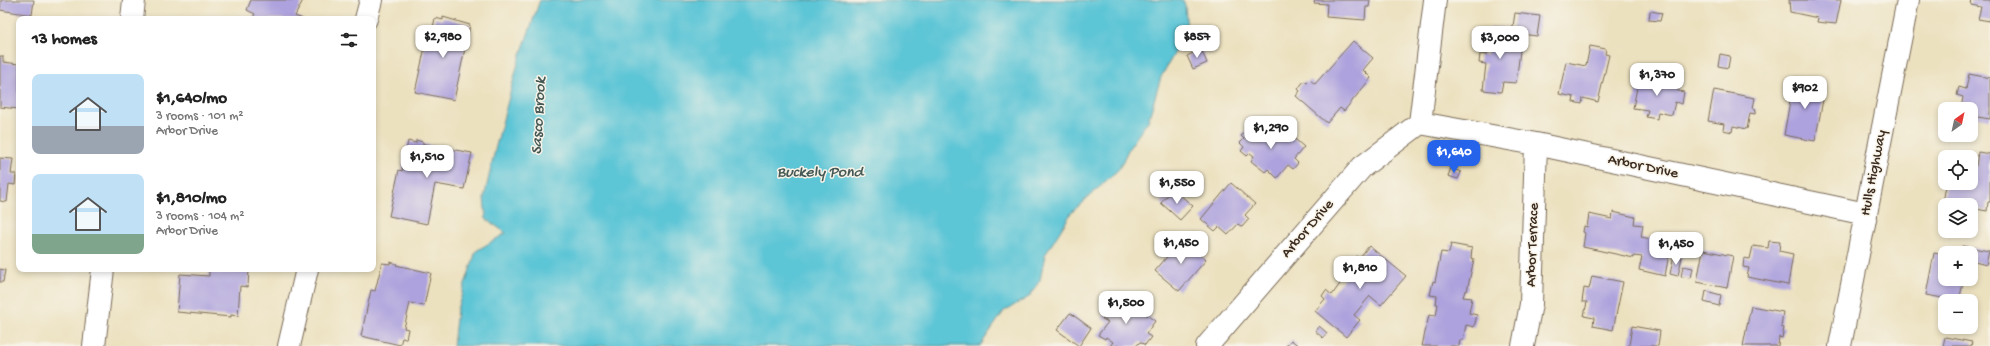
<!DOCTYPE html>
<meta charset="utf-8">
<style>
body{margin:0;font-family:"Gochi Hand",sans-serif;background:#f6f6f6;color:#222;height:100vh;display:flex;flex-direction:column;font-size:15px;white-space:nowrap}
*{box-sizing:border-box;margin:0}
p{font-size:13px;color:#767676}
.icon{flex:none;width:22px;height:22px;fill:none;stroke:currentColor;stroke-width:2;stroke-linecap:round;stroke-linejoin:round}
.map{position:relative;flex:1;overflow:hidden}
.side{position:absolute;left:16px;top:16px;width:360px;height:256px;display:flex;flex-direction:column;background:#fff;border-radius:8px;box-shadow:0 2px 6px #0003}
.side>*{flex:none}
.needle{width:26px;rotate:33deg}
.tools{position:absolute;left:1938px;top:102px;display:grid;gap:8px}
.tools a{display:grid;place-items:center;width:40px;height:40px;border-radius:8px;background:#fff;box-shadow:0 2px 6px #0003;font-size:20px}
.price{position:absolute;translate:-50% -34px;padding:0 9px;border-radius:8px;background:#fff;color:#222;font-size:13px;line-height:26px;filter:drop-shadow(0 1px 2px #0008)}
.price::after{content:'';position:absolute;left:50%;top:24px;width:12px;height:9px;margin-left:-6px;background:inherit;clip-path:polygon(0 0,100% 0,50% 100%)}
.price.selected{background:#2563eb;color:#fff}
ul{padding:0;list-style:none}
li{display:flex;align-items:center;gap:12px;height:100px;padding:0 16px}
li span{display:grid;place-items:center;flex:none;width:112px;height:80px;border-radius:8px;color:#555}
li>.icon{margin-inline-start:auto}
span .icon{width:48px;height:48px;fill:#fffc;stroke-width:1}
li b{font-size:17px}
h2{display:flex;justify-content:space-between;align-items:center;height:48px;padding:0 16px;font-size:17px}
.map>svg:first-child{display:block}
</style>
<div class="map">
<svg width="1990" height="346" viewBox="0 0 1990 346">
<rect width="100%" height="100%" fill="#f7f3e8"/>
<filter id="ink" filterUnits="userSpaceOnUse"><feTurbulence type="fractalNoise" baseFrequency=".025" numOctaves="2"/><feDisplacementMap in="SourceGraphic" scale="8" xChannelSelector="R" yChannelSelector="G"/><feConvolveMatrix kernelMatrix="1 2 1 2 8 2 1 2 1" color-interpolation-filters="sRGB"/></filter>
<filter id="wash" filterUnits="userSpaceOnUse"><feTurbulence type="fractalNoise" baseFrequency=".012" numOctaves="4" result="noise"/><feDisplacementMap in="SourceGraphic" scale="16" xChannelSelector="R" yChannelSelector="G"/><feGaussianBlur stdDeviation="0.9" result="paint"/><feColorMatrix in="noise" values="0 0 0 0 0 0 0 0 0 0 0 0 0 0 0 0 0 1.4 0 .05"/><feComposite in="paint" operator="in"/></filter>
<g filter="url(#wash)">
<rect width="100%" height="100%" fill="#ece1bf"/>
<path fill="#5bc5d6" stroke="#4b787a" d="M540,0H1183L1185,5L1187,31L1161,77L1148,121L1129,148L1119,169L1072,212L1045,255L1040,280L1029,297L1004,311L980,346H453L457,309L476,251L506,233L486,219L484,198L496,146L518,63Z"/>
<g id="blocks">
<path fill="#ada2dd" d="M1,0H34L32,15L0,10Z
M251,0H303L295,16L303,19H252L255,14L247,10Z
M1315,0H1370L1369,7H1366L1365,20L1326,17L1327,4L1314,3Z
M1789,0H1841L1836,24L1817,22L1818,18L1790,12Z
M1972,0H1990V21L1978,19L1981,7L1971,5Z
M1650,11L1662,13L1660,21L1649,20Z
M1515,13L1540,16L1537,36L1512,33Z
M443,17L470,25L454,100L415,92L425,47H429L435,18L443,20Z
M1496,27L1502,28V30L1507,31V35L1513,36V41L1521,43L1516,83L1503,82L1501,92L1483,90L1486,64L1479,63L1480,54L1487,55L1490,28H1496Z
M1353,41L1373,58L1363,70L1371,78L1344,111L1340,108L1327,123L1296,96L1300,91L1298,89L1304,81L1307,83L1310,80L1315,84Z
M1590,46L1606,49L1605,54L1609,55L1598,102L1583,98L1582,104L1573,102L1574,97L1559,94L1566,62L1586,66Z
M1201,49L1207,63L1193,69L1187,56Z
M1720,54L1730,56L1728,68L1718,66Z
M0,56H3V62L19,64V109L0,107Z
M1969,74L1990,78V119L1971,116V109H1961L1963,97L1957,95L1959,87L1966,89Z
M1639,77L1679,84L1678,91L1684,92L1682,104L1675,102L1672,115L1658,112L1657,119L1646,117L1648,110L1633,108Z
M1797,77L1823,82L1820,99L1823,100L1815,141L1784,135L1791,95H1793Z
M1714,90L1755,98L1753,108L1756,109L1755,114L1750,113L1747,129L1733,126L1732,132L1723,130L1724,124L1708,121Z
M1256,125L1271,137L1280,126L1304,147L1294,159L1298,163L1293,169L1288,165L1277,178L1268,169L1265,172L1251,161L1254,156L1250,153L1247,156L1241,151L1244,147L1240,143L1244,139L1241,136L1248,128L1252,131Z
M416,140L423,142V144L472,153L464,189L435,184L427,224L389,216L399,170L402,171L408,141L416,143Z
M1978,152L1990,154V202H1988L1987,211L1971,208V205H1956L1943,202L1946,186L1940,185L1942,178L1945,179V183H1971V165L1976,166Z
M0,158L13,159L11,174H16L15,185L9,184L7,202L0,201Z
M1451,168L1461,172L1458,179L1448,176Z
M1231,183L1255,204L1245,215L1249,219L1242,227L1238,224L1228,235L1219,227L1215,231L1201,219Z
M1173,189L1193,206L1180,220L1161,203Z
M1613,212L1635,217L1634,224L1643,225L1641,237L1671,243L1665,276L1639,270L1642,257L1634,256V258L1583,247L1585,233L1583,232L1584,226L1587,227L1589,214L1612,219Z
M1182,239L1206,260L1179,291L1155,271Z
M1769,241L1780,242L1779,251L1793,254L1788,285L1747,277L1749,268L1743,267L1744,258L1750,259L1753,246L1768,248Z
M1451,244L1472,248L1471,258L1474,259L1467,291H1465L1463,297L1472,298L1469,313L1477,315L1474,327L1466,325L1463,340H1460L1459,346H1422L1429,315L1436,316L1438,304H1436L1437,296L1430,295L1433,281L1435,282L1441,252L1449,253Z
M1369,246L1406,276L1381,305L1370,296L1354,315L1360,320L1346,337L1315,311L1325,299L1322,296L1326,290L1332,295L1354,264L1351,262L1356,256L1359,258Z
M1962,246L1989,251L1986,265L1971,261V253H1961Z
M1703,250L1733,256L1727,288L1697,282Z
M1934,253L1945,255V279H1964L1959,301L1926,295Z
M1674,255L1682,257L1678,276L1670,274Z
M390,262L397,264L396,265L431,273L424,306L410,303L404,328L408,329L406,339L402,338L400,345L361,336L371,290L375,291L382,263L390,264Z
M1683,266L1693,268L1691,278L1681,277Z
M0,269L5,270L3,282H0Z
M209,269H249L248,287L240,286L238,316L231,315V317L177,312L180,274L209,276Z
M1592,276L1623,282L1613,330L1593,326L1594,318L1584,316L1587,302H1582L1584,288L1589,289Z
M1706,291L1721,295L1719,306L1704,302Z
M1119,295L1155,321L1146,334L1151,337L1145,345L1140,342L1136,346H1110L1113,342L1106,337L1105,339L1098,335L1108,322L1102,319Z
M1751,306L1783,312L1781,327L1784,328L1782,338L1779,337L1778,346H1743Z
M1070,313L1091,328L1079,346L1057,330Z
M1319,326L1327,333L1323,338L1315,331Z
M1632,326L1660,331L1658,346H1629Z
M1945,337L1972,342L1971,346H1943Z
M1291,340L1299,346H1286Z"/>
</g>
</g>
<g filter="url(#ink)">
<use href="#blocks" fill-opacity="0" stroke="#796a56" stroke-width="1"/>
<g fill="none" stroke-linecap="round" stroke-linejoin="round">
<g stroke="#796a56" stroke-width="24">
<path id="street" d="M1435,0L1420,123L1536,144L1866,214
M132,19L134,0
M366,19L371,0
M94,346L103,269
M289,346L307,269
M1207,346L1362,167L1420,123
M1523,346L1531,304L1536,144"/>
</g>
<g stroke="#796a56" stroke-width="24">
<path id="secondary" d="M1840,346L1908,0"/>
</g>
<use href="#street" stroke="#fff" stroke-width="22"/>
<use href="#secondary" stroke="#fff" stroke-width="22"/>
</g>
</g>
<g text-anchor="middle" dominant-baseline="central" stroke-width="3" stroke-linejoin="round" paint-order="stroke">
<g font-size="15" fill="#3b2a1e" stroke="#f7f3e8">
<text transform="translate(1643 167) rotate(12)">Arbor Drive</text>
<text transform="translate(1874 173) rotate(-79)">Hulls Highway</text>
<text transform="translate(1308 229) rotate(-49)">Arbor Drive</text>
<text transform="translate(1533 245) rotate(-88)">Arbor Terrace</text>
</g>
<g font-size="16" font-style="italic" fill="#455855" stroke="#f7f3e8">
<text transform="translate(540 116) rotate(-87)">Sasco Brook</text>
<text x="820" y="173">Buckely Pond</text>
</g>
</g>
</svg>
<div class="tools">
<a><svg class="needle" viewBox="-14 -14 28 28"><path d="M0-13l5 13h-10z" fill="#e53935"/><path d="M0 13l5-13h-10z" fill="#767676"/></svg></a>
<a><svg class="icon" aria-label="locate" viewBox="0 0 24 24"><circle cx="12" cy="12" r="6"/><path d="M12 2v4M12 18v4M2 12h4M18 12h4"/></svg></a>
<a><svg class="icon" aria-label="layers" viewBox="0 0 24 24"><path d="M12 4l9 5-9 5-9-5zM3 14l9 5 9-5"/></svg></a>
<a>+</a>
<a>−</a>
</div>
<b class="price" style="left:443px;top:59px">$2,980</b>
<b class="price" style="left:1197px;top:59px">$857</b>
<b class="price" style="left:1500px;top:60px">$3,000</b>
<b class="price" style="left:1657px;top:97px">$1,370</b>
<b class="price" style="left:1805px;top:110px">$902</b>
<b class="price" style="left:1271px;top:150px">$1,290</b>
<b class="price selected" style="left:1454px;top:174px">$1,640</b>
<b class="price" style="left:427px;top:179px">$1,510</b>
<b class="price" style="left:1177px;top:205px">$1,550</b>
<b class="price" style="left:1181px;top:265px">$1,450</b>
<b class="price" style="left:1676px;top:266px">$1,450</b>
<b class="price" style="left:1360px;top:290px">$1,810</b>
<b class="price" style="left:1126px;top:325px">$1,500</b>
<section class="side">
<h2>13 homes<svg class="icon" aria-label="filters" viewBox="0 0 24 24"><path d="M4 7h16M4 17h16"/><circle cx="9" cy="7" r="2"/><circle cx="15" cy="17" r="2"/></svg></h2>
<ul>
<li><span style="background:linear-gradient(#bfe0f5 65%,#9aa5b1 0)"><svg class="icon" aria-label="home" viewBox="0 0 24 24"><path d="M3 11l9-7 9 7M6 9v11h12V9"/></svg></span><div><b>$1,640/mo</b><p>3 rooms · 101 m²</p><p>Arbor Drive</p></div></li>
<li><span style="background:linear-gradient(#bfe0f5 75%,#7fa58c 0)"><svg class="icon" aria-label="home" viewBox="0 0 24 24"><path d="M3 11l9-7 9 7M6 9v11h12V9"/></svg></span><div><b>$1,810/mo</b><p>3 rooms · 104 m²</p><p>Arbor Drive</p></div></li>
</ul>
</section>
</div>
